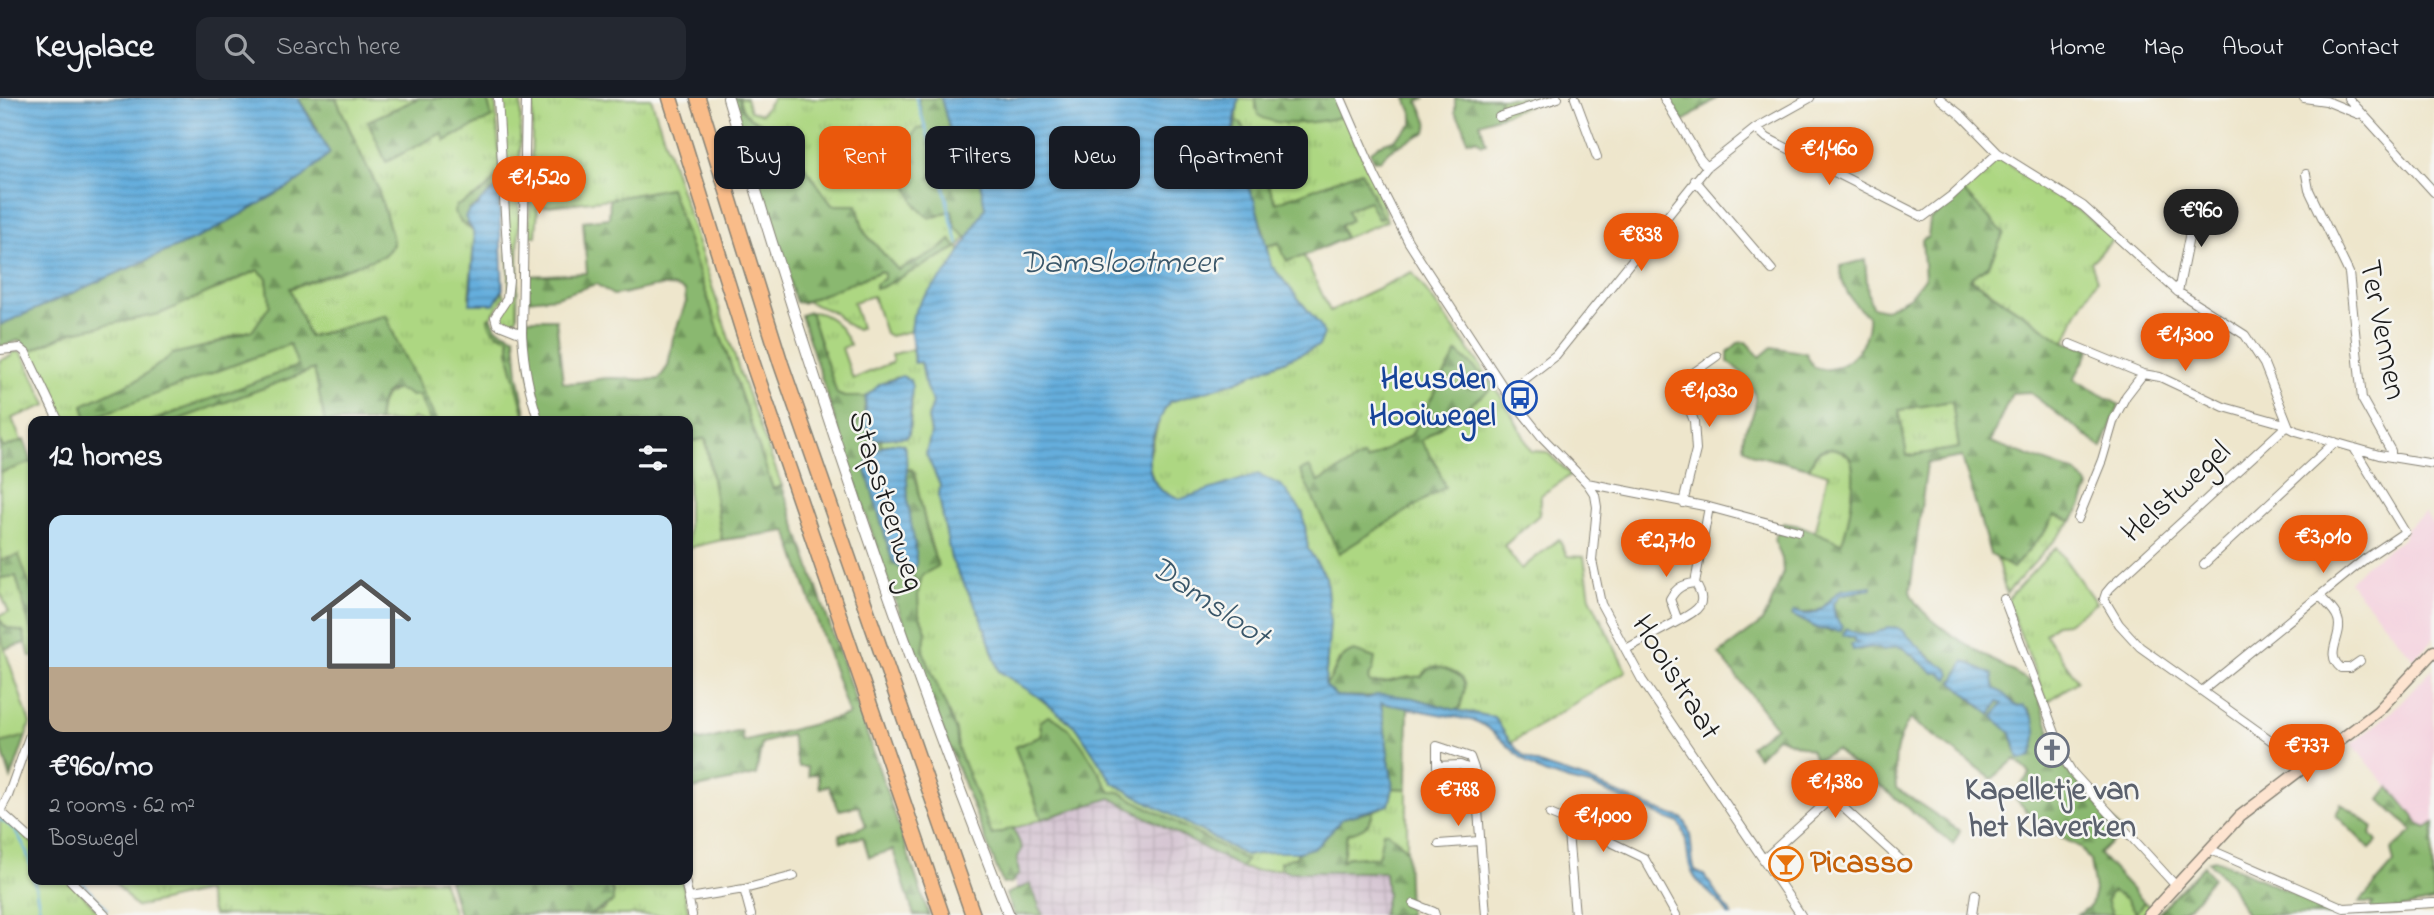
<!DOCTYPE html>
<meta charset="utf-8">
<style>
body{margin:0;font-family:"Indie Flower",sans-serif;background:#242831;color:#f1f3f6;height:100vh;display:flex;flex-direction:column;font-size:26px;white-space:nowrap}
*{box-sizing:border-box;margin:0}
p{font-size:23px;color:#9ea1a6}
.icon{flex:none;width:38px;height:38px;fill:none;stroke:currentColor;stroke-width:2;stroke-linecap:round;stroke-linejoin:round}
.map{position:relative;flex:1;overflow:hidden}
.drawer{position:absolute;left:28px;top:318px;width:665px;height:469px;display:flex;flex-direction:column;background:#171b24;border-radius:14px;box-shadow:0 2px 5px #0004}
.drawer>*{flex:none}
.guide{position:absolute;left:714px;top:28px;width:665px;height:63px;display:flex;gap:14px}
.price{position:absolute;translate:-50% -60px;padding:0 16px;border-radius:24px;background:#ea580c;color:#fff;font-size:23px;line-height:46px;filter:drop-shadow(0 2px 4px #0008)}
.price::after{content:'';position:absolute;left:50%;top:42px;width:21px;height:16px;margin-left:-10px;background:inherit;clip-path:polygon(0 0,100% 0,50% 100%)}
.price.selected{background:#222;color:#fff}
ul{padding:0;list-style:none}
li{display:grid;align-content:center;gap:14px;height:371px;padding:0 21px}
li span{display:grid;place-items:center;height:217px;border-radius:14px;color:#555}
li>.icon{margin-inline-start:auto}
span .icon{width:126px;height:126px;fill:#fffc;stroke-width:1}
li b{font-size:30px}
h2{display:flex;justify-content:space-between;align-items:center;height:84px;padding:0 21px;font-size:30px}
.chip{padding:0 24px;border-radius:14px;background:#171b24;box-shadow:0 2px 5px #0004;font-size:24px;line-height:63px}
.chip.selected{background:#ea580c;color:#fff}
header{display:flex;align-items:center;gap:42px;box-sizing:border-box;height:98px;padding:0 35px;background:#171b24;border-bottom:2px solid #363941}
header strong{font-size:33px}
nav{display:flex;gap:38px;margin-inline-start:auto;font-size:24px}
.search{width:490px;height:63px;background:#242831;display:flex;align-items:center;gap:18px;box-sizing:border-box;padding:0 24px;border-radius:14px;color:#9ea1a6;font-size:26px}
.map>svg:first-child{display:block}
</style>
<header>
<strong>Keyplace</strong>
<div class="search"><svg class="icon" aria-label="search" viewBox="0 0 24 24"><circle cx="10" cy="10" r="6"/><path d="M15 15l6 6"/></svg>Search here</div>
<nav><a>Home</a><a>Map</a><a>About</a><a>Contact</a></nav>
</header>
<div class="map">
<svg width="2434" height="817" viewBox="0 0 2434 817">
<defs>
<pattern id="industrial-grid" width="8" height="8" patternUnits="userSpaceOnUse" patternTransform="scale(1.75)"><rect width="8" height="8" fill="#d0bdcd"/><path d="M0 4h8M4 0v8" fill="none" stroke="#b2a2af"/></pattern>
<pattern id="grass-tufts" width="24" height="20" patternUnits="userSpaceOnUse" patternTransform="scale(1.75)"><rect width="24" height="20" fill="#add782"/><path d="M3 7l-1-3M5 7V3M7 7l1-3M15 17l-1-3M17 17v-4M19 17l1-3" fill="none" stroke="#94b870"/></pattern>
<pattern id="forest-firs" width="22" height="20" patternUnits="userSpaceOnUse" patternTransform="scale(1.75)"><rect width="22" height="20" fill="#8ab870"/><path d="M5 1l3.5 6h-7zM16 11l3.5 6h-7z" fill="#70955b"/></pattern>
<pattern id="water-rules" width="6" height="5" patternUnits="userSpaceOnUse" patternTransform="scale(1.75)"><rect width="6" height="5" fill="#65aedd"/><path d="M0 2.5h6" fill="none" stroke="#528db2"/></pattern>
</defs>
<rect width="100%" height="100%" fill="#f6f6f2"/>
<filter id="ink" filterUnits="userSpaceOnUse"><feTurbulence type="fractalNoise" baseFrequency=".0143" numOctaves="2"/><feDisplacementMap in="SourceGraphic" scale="14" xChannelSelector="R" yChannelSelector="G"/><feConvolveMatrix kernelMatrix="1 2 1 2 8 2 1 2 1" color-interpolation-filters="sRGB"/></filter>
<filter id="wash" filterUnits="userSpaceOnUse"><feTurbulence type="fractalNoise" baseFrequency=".00686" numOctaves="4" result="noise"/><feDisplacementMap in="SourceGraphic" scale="28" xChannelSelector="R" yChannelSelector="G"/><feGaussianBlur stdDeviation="1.57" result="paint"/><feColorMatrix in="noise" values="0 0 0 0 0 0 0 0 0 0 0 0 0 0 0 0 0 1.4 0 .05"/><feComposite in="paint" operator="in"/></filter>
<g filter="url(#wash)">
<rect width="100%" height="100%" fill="#eee6cc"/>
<path fill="#f4cfdd" d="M2425,415L2434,429V540L2414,561L2349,484L2365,467L2403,441L2407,429Z
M2433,570L2434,725L2427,730L2420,727L2352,646L2389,616Z"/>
<path fill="url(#industrial-grid)" d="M1111,700L1241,770L1258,773L1281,771L1288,774H1385L1387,797L1382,817H1024L1014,783L1019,776L1017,761L1021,750L1013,730Z"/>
<path fill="url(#grass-tufts)" stroke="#647a4f" stroke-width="2" fill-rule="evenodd" d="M336,0H419L368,23L442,34L445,42L491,19L487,0H495L501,76H497L491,87L474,99L461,124L473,133L474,143L469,199L499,200L502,194L505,198L491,219L488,220L498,236L509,240L510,261L524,314L523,320L508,324H437L397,244L386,217L308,239L289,191L383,158L393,148L392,138L377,88L362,59Z
M500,0H521L517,219L512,227L499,224V217L510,199Z
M533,0H651L741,278L782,388L773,391L670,90L610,101L538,109L536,138H529Z
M739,0H746L750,13L761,16L773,0H918L925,31L905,53L906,82L917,110L936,119L952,112L955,129L966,139L958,150L961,152C955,164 948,175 939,185C922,203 915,207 911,233L890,238L885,235L873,198L853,204L861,230L857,232L845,225L835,215L806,203L881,173L885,177L884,181L880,183V190L957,150L950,142L939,152L898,172L864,134L857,107H832C816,85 796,53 778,35C761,20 744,27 739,0Z
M1239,0L1256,1V11L1333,21L1344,18L1380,95L1387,123L1345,140L1340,127L1347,112L1369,102L1378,121L1360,74L1276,105L1245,32L1241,26L1236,23Z
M1499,0H1549L1502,17Z
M1997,59L2079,113L2115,140L2091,164L2097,182L2076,216L2065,244L1970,180L1962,92Z
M1278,145L1287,163L1304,158L1330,213L1412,174C1454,232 1500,288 1531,353L1547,354L1571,377L1541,397L1539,417L1504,448L1521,471L1559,441L1567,458L1584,459L1590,499L1626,573L1511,645L1494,619L1455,612L1460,609L1458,577C1444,572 1431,564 1421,579C1403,577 1388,587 1369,585L1368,580L1339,562L1330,582L1325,587L1330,524L1326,479L1308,451L1303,415L1202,396L1181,401L1162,393L1153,381L1148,364L1159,322L1169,304L1232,285L1319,248L1320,227L1271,167L1266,148ZM1457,254L1494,288L1421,343L1437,368L1339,455L1319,384L1363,358L1366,363L1411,337Z
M258,172L267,180L270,207L253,232L235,237L207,248L173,257L139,281L83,307L87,321L290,246L299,268L149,324H63L28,254L72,234L105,227L220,190Z
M810,214C830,214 842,229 850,247L842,250L853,281L893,264L891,257L912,251L914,265L921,264L926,290L933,305L928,320L931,335L926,356L940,387L939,399L951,461L981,519L999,573L1037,598L1077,630L1113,685L1246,758L1270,754H1298L1297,759L1280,764L1281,771L1258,773L1241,770L1245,762L1119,694L1111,695L1074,638L1040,624L1042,638L1015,649L1042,721L992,738L958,651L956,633L923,553L926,533L919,516L917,495L922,477L938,468C926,436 922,403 912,371H906V352L886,346L881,349V340L907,339L909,336L912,309L910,282C895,273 877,288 866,299H844L837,296Z
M12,254H20L23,257L47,307L12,320L21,343L3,351L0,342V262L12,258Z
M315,271L325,324H172Z
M397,291L418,297L431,324H422L413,320L410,324H378C381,305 379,299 397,291Z
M1952,303L1959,350L1907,358L1899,312Z
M705,340L722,442L688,450V344Z
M1834,350C1840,353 1849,356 1851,363C1857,380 1849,430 1841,445L1814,435L1828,376L1809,370C1816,356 1819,351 1834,350Z
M2054,417L2072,423L2006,496L1997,461L2013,470L2048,430Z
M2056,449L2096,505L2067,525L2056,526L2045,536L2078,583L2047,604L2007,502Z
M16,478L33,539V559H30L23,534C13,533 0,530 0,517L9,514L0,495V480Z
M1393,690L1407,691V753L1398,742L1384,734L1379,756L1376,760L1348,759L1342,765L1347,736C1361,731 1371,728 1373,713L1389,707Z
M0,715L33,746V782H69L102,817H0Z
M113,782H442L454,817H213L206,793L136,809Z
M608,782H682L689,817H589L605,811L613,794Z
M2112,792L2126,801L2136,814L2144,804L2151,810L2142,817H2112L2107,802Z"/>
<path fill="url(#forest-firs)" stroke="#536a46" stroke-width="2" fill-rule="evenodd" d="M298,0H336L362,59L377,88L392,138L393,148L383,158L290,190L309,239L386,217L397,244L437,324H431L419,297L411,298C403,291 388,288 382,301C379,307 379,317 378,324H325L314,271L172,324H149L298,268L290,246L87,322L83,307L139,281L173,256L207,248L253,232L270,207L267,180L258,172L160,216L72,234L28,254L20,242L0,249V227L208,135L299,83L318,31Z
M419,0H487L492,19L445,43L442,35L386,64L368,23Z
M732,0H739C744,27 761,20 778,35C796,53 816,85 832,107H857L864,134L898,172L939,152L951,142L957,150L880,190H875V186L884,181V175L881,173L802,205L796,204Z
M918,0H941L955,51L980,83L985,110L968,141L955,129L952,112L930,120C910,109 900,73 906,51C907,44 912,38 917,31L925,30Z
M1255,0H1337L1344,18C1322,24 1277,31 1258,17Z
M1406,0H1426L1418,4L1428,25L1426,34C1411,42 1390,47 1381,62L1374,63L1370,54L1379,47L1393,42L1413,26V18Z
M1455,0H1499L1502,17L1480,25L1486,45L1482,46L1476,41L1472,43L1467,42L1464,29L1455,14Z
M1667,0H1717L1683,24Z
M1236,23L1241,26L1245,32L1276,105L1361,73L1383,120L1378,121L1369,103L1347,112L1351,122L1340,128L1345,140L1304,158L1287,163L1278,145L1266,148C1263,134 1260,119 1255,106C1246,75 1228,57 1236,23Z
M497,76H501L498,95L495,92L469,113L467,125L473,133L461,124L454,114L456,108C472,100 490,93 497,76Z
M670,90L773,391L782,388L929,817H914L893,752L869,759L863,739L841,744L839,737L866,728L859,708L839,712L829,688L820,690L817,675L809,678L807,669H799L791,637L762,645L756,677L688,692V638L701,643L741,633L743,644L849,617L787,433L722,442L706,340L688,344V324H543C529,285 526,261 527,221H556L563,284C576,288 593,280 608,280C625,279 642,284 659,281L668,268L673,240L686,204L685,193C663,180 636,196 613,197L596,186L556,199L528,202V178L587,175L583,123L609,120L610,101Z
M1962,92L2004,135L1989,167L1970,181L2065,244L2091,250L2074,281L2119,307L2102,350L2029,294L2012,295L1990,344L2077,375L2089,389L2082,407L2072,423L2054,417L2048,430L2013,470L1990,456L1962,359L1927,365L1910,493C1918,525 2003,567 2033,585L2057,652L2050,648L2049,653L2123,734L2099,756L2144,804L2136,815L2126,801L2112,793L2107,802L2112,817H2078L2091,807L2095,793L2090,763L2080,749L2064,741L2031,717L2013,698L2030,675L2015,661L1992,681L1910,621C1894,646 1894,661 1896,690L1960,733L1953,746L1835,652L1816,662L1811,652L1777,639L1758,659L1750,648L1776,629L1719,556L1761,525L1769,511L1783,474L1782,461L1774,441L1783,425L1801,428L1841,445C1849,430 1857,378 1851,362C1846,351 1826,346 1817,355C1814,358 1811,365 1809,370L1755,357L1744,350C1740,332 1750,328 1754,312C1760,291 1744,275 1728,264V254L1738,245L1746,244L1760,259L1772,249L1806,255L1813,269C1843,281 1871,246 1868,218C1852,207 1840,187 1840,168L1865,162L1868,196L1872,209L1884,212L1909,199L1925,179L1922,142L1928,139L1930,121ZM1952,303L1959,350L1907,358L1899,312ZM1871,489L1870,491L1839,497L1833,506L1838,525L1832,534L1814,529L1792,517L1796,513L1799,515C1827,516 1823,505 1841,492ZM1881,535L1917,548L1940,567L1948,571L1934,575L1903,550L1897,548L1884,552L1871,549L1859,552L1858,544L1851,539ZM1960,589L2012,602L2014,607L2028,611L2033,618L2016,654L2011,635L1994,619L2002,606L1998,604L1991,616L1975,605Z
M810,214L837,296L844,299H866L864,313L876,341L881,340V349L873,355L866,372L892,462C899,470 901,473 912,474L906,371L914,373L929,443L938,468L922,477L918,495L919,516L926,533L923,553L956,633L958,651L992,737L1013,730L1022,750L1017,761L1019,776L1011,785L1003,786L945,638L885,475L801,217Z
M491,219L496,230L515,239L518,276L528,324H508L523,320L524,315L510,261L509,240C499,236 488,232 488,220Z
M1457,254L1495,288L1421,343L1437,368L1445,389L1339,455L1300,373L1309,369L1319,384L1363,358L1366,363L1411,337Z
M0,342L3,350L24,342L32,364L0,375Z
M19,457L33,496V539L16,478L0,480V462Z
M0,522L5,529L23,534L26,545L4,551L0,537Z
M1354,553L1375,560L1373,572L1368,580L1370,585C1388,587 1403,577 1421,579C1424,574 1429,569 1435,569C1441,569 1459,575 1462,581C1468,589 1462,600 1460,610L1455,612C1441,608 1426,603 1412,600C1387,596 1362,600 1336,598L1325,587C1339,574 1334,560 1354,553Z
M1381,605L1408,609L1407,691L1393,690Z
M1048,618C1075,625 1096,672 1111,694H1119L1246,762L1241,770L1111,700L1042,721L1015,649L1042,638L1040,624Z
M26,638L11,681L0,645Z
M2390,689L2420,727L2427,730L2434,725L2432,760L2434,803L2401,810L2397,815L2367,817L2373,805H2359L2394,765L2391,752L2413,733L2380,702Z
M2341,705L2373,729L2371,736L2377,744L2370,751L2336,717Z
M1373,713C1371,729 1361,731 1347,736L1342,763L1348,759L1376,760L1379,756L1383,734H1388L1407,753L1409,817H1382L1387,797L1385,774H1288L1281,771L1280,764L1296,759L1298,754L1316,749L1343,720Z
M2214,761L2343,817H2246L2231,787L2208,763Z
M2204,767L2212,780C2192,806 2191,817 2156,817Z
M449,782H608L613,794V804L589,817H459Z
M1030,786L1043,817H1014L1006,796Z"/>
<path fill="#add782" stroke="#647a4f" stroke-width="2" d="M33,364V496L19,457L0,462V375Z
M0,537L30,625L26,638L0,645Z"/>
<path fill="url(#water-rules)" stroke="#40657c" stroke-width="2" d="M0,0H298L330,55L299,83L208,135L0,227Z
M941,0H1239L1232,37L1236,62L1255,104L1271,167L1320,227L1324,236L1319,248L1232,285L1169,304C1155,328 1136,368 1161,392C1165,396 1174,398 1181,401L1258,376L1282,388L1303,415L1308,451L1326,479L1330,524L1325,587L1336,598L1368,600L1376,597H1390L1413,600L1455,612L1494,619C1503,632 1511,648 1524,658C1542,670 1565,673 1585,681C1618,694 1648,711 1682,720C1695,734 1689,756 1695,773L1704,777L1732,817H1728C1720,799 1699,791 1692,774C1684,757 1690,739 1679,725C1650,715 1623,700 1595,689C1576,682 1555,682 1538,672C1514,659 1498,632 1475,623L1381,605L1393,690L1389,707L1343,720L1316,749L1298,754H1270L1246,758L1113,685L1077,630L1037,598L999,573L981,519L951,461L939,399L940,387L926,356L931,335L928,320L933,305L926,290L921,264L914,265L911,233L913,217L922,201L952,168L985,110L980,83L955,51Z
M495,92L499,98L503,191L494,206H470L474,143L473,133L465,119L469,113L479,107L480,103Z
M902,278L910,282L912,289L909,336L907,339L876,341L868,336L865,323L866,299L880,286Z
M896,345L903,346L906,352L908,406L916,455V468L912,474L902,473L892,462L866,372C865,356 882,347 896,345Z
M1871,488L1870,491L1840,497L1833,506L1835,519L1842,529L1841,533L1819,531L1792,517L1794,513C1820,524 1824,504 1841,492Z
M1888,529L1898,530L1904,534L1931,561L1948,571L1951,576L1948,581L1940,575H1934L1903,550L1897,548L1884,552L1871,549L1853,552L1851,546L1858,544L1854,543V540L1843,537L1846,530C1861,540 1874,538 1888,529Z
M1964,563L1992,576L1995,591C2006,594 2010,605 2018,609L2023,608C2040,620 2038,642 2031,658L2025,661H2019L2011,635L1993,619L2002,606L1998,604L1991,617L1953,584Z"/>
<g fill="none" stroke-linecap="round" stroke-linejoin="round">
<path stroke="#65aedd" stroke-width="2.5" d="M916,0C925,29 935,57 943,86C949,106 950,127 959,146
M0,721C22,733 29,757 33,780
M34,782L41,817
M80,782L107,811"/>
</g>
</g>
<g filter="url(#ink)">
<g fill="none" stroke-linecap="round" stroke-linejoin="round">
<g stroke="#858174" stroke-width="10">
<path id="minor" d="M498,0L509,182L507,201L495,219L497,226L522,236
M526,0L522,236C524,269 529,293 539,324
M1341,0L1375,78L1408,143L1429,176L1507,295L1542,339L1587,385L1595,397L1597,409L1592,462L1601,506L1642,582L1801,817
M1575,0L1597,59
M1664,0L1700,61L1707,69
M1939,0L1962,18L1998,55L2083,108L2178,194L2245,237L2264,266L2289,329
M2304,0L2326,3L2358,16
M2348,0L2434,94
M1499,19L1558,0
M1756,30L1767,40L1923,119L1951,98L1998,55
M2306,76L2309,92L2349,175L2362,301L2391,353V358
M1695,82L1772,172
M2178,194L2196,104
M2070,246L2143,276L2160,279L2224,309L2281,325L2296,333L2379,357L2434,366
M0,252L20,250L26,255L59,324
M1507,295L1556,257L1707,69L1756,30L1810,0
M2289,329L2283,331L2111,489L2106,495L2104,501L2119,526L2140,549L2293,658L2304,669
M1587,385L1709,409L1798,433
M1683,405L1696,352L1694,323L1679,285L1717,258
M2078,421L2102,362L2114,321L2126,298L2143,276
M2204,466L2335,344
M2320,498C2326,505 2336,513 2338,521C2344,538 2323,556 2341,570H2350L2360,563
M2004,501L2066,664L2072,674L2177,789
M1678,523C1696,513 1710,507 1695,485
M1626,551L1678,523L1670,501C1676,490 1683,486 1695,485L1709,409
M2202,593L2365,461L2405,434L2354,350
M1475,673L1460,667L1437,668V648L1470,659L1475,673L1486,817
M0,713L8,698L33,628
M0,713L33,743
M1550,716L1567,723
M1439,746L1479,743
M2209,751L2344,810L2434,805
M1765,760L1829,702L1836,703L1905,766
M70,782L105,817
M685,782L692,817
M744,791L751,817
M690,800L744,791L794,778
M1414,806L1434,814L1435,817
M1575,817L1567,723L1644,760L1676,817
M1972,817L1975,796"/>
</g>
<g stroke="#858174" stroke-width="12">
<path id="tertiary" d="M728,0C810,276 902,550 1009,817"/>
</g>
<g stroke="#858174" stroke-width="13">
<path id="secondary" d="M2149,817L2240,718L2378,613L2434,553"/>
</g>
<g stroke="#858174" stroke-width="17">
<path id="motorway" d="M670,0L754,269L942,817
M698,0L781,266L973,817"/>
</g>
<use href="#minor" stroke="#fff" stroke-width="8"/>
<use href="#tertiary" stroke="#fff" stroke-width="10"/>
<use href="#secondary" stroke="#fde4d0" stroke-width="10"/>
<use href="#motorway" stroke="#f9bc89" stroke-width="14"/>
</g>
</g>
<defs>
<g id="bus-ring" transform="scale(1.75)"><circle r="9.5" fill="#f6f6f2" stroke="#1a4fb4" stroke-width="1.5"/><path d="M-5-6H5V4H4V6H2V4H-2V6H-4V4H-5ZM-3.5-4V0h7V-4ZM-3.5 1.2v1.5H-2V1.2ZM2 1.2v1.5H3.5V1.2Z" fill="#1a4fb4"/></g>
<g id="church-ring" transform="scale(1.75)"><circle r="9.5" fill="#f6f6f2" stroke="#6b7280" stroke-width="1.5"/><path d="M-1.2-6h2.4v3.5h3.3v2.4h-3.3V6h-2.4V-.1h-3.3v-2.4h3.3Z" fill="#6b7280"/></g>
<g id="bar-ring" transform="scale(1.75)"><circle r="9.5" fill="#f6f6f2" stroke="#e8710a" stroke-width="1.5"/><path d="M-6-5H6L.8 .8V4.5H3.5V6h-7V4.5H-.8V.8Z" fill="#e8710a"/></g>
</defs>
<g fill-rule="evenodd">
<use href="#bus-ring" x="1520" y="300"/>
<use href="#church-ring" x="2052" y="652"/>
<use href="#bar-ring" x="1786" y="766"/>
</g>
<g text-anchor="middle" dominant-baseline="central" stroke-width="5" stroke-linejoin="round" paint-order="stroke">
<g font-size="32" fill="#1c1c1c" stroke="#f6f6f2">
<text transform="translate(2381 232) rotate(79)">Ter Vennen</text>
<text transform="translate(2177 395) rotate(-42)">Helstwegel</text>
<text transform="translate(885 403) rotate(72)">Stapsteenweg</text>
<text transform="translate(1675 580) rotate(58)">Hooistraat</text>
</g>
<g font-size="32" font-weight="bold" fill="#164399" stroke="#f6f6f2" text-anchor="end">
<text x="1496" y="282">Heusden<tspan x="1496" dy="37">Hooiwegel</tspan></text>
</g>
<g font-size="32" font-weight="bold" fill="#5b616d" stroke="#f6f6f2">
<text x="2052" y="693">Kapelletje van<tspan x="2052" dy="37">het Klaverken</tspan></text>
</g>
<g font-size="32" font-weight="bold" fill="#c56008" stroke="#f6f6f2" text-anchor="start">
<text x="1810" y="766">Picasso</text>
</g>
<g font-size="33" font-style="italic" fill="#395669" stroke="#f6f6f2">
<text x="1120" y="166">Damslootmeer</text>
<text transform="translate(1209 505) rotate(34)">Damsloot</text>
</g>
</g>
</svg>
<b class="price" style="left:1829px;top:89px">€1,460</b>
<b class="price" style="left:539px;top:118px">€1,520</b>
<b class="price selected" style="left:2201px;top:151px">€960</b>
<b class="price" style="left:1641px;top:175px">€838</b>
<b class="price" style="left:2185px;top:275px">€1,300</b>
<b class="price" style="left:1709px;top:331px">€1,030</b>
<b class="price" style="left:2323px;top:477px">€3,010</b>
<b class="price" style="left:1666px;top:481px">€2,710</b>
<b class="price" style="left:2307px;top:686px">€737</b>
<b class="price" style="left:1835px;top:722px">€1,380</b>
<b class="price" style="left:1458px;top:730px">€788</b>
<b class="price" style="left:1603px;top:756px">€1,000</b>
<div class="guide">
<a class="chip">Buy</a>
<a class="chip selected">Rent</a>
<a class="chip">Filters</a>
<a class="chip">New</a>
<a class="chip">Apartment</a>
</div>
<section class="drawer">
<h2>12 homes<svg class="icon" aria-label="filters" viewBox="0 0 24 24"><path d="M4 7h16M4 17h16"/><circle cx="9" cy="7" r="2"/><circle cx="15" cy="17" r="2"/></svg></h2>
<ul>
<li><span style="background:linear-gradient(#bfe0f5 70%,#b9a48a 0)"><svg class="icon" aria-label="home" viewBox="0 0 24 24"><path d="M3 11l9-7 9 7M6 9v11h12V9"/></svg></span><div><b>€960/mo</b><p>2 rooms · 62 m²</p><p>Boswegel</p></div></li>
</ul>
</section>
</div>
